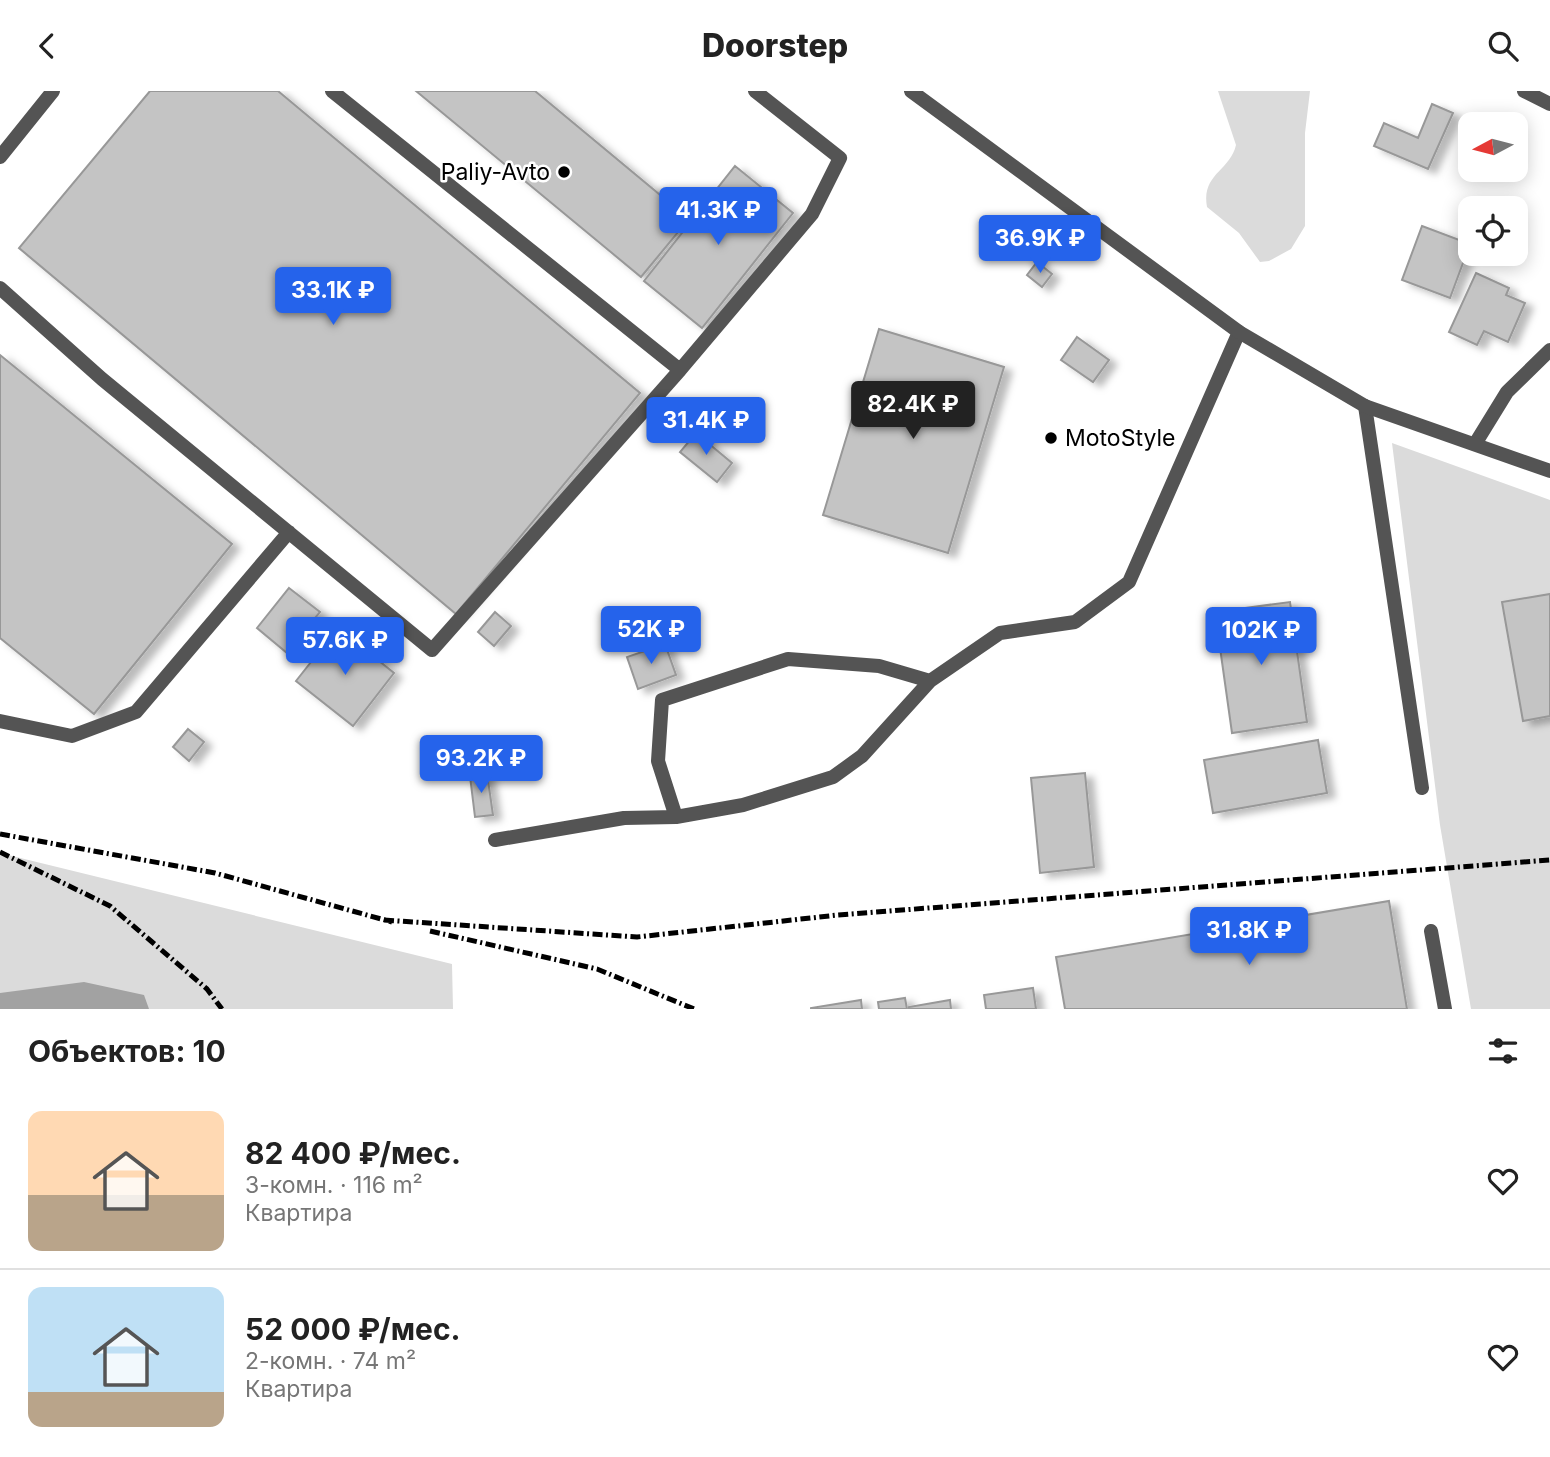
<!DOCTYPE html>
<html lang="ru">
<meta charset="utf-8">
<style>
body{margin:0;font-family:Inter,sans-serif;background:#f2f2f2;color:#222;height:100vh;display:flex;flex-direction:column;font-size:26px;white-space:nowrap}
*{box-sizing:border-box;margin:0}
p{font-size:23px;color:#767676}
.icon{flex:none;width:38px;height:38px;fill:none;stroke:currentColor;stroke-width:2;stroke-linecap:round;stroke-linejoin:round}
.map{position:relative;height:918px;overflow:hidden}
.panel{display:flex;flex-direction:column;background:#fff;flex:1}
.panel>*{flex:none}
.needle{width:46px;rotate:263deg}
.tools{position:absolute;left:1458px;top:21px;display:grid;gap:14px}
.tools a{display:grid;place-items:center;width:70px;height:70px;border-radius:14px;background:#fff;box-shadow:0 4px 18px #0003;font-size:35px}
.price{position:absolute;translate:-50% -60px;padding:0 16px;border-radius:7px;background:#2563eb;color:#fff;font-size:23px;line-height:46px;filter:drop-shadow(0 2px 4px #0008)}
.price::after{content:'';position:absolute;left:50%;top:42px;width:21px;height:16px;margin-left:-10px;background:inherit;clip-path:polygon(0 0,100% 0,50% 100%)}
.price.active{background:#222;color:#fff}
ul{padding:0;list-style:none}
li{display:flex;align-items:center;gap:21px;height:175px;padding:0 28px}
li+li{border-top:2px solid #e0e0e0}
li span{display:grid;place-items:center;flex:none;width:196px;height:140px;border-radius:14px;color:#555}
li>.icon{margin-inline-start:auto}
span .icon{width:84px;height:84px;fill:#fffc;stroke-width:1}
li b{font-size:30px}
h2{display:flex;justify-content:space-between;align-items:center;height:84px;padding:0 28px;font-size:30px}
header{display:flex;justify-content:space-between;align-items:center;height:91px;padding:0 28px;background:#fff;font-size:32px;font-weight:800}
.map>svg:first-child{display:block}
</style>
<header><svg class="icon" aria-label="back" viewBox="0 0 24 24"><path d="M15 5l-7 7 7 7"/></svg>Doorstep<svg class="icon" aria-label="search" viewBox="0 0 24 24"><circle cx="10" cy="10" r="6"/><path d="M15 15l6 6"/></svg></header>
<div class="map">
<svg width="1550" height="918" viewBox="0 0 1550 918">
<defs>
<filter id="shadow"><feDropShadow dx="8" dy="4.5" stdDeviation="3.5" flood-color="#0004"/></filter>
</defs>
<rect width="100%" height="100%" fill="#fff"/>
<path fill="#dbdbdb" d="M1218,0H1310L1305,42V135L1291,158L1269,170L1260,171L1239,142L1207,116C1201,83 1230,80 1236,54Z
M1392,352L1550,409V918H1471L1440,734Z
M0,762L452,873L453,918H0Z"/>
<path fill="#a2a2a2" d="M84,891L144,904L149,918H0V902Z"/>
<path fill="#c4c4c4" stroke="#989898" stroke-width="2" filter="url(#shadow)" d="M150,0H278L640,302L456,523L19,157Z
M416,0H535L689,128L641,186Z
M1432,13L1453,22L1428,78L1374,55L1384,32L1418,47Z
M735,75L793,122L702,237L644,190Z
M1422,135L1470,153L1450,207L1402,189Z
M1037,171L1052,183L1042,196L1027,184Z
M1476,182L1509,197L1506,204L1525,212L1508,251L1484,240L1477,254L1449,241Z
M879,238L1004,276L948,462L823,424Z
M1077,246L1109,269L1093,291L1061,269Z
M0,264L232,453L94,623L0,547Z
M696,342L732,372L717,391L680,361Z
M289,497L320,521L287,562L257,537Z
M1550,503V625L1523,630L1502,511Z
M1290,511L1307,631L1232,642L1215,521Z
M495,521L511,535L494,555L478,541Z
M338,537L394,582L353,635L296,590Z
M665,553L676,584L638,598L627,566Z
M188,638L204,651L189,670L173,656Z
M1318,649L1327,702L1213,722L1204,669Z
M487,682L493,724L475,726L470,685Z
M1085,682L1094,776L1040,782L1031,687Z
M1389,810L1407,918H1065L1056,866Z
M1033,897L1036,918H986L984,904Z
M905,907L907,918H879L878,911Z
M861,909L862,918H811V917Z
M950,909L951,918H909V916Z"/>
<g fill="none" stroke-linecap="round" stroke-linejoin="round">
<path stroke="#545454" stroke-width="14" d="M332,0L680,279L812,123L840,67L755,0
M0,66L53,0
M0,197L102,288L432,559L680,279
M1365,315L1422,697
M930,590L879,575L788,568L662,609L658,670L676,726L743,714L833,686L862,665L930,590L1000,542L1075,531L1129,491L1239,241
M0,630L72,645L136,621L289,441
M495,749L624,727L676,726
M1431,840L1445,918"/>
<path stroke="#545454" stroke-width="14" d="M1524,0L1550,13
M1475,353L1507,301L1550,259"/>
<path stroke="#545454" stroke-width="14" d="M911,0L1239,241L1365,315L1550,380"/>
<path stroke="#000" stroke-width="5" stroke-dasharray="10 3.5 2 3.5" stroke-linecap="butt" d="M0,743L215,782L392,831
M0,761L110,815L207,898L222,918
M384,829L637,846L838,824L1550,769
M430,840L597,878L694,918"/>
</g>
<g fill="#000" stroke="#fff" stroke-width="2.5">
<circle cx="564" cy="81" r="7"/>
<circle cx="1051" cy="347" r="7"/>
</g>
<g text-anchor="middle" dominant-baseline="central" stroke-width="5" stroke-linejoin="round" paint-order="stroke">
<g font-size="23" fill="#000" stroke="#fff" text-anchor="end">
<text x="550" y="81">Paliy-Avto</text>
<text x="1065" y="347" text-anchor="start">MotoStyle</text>
</g>
</g>
</svg>
<div class="tools">
<a><svg class="needle" viewBox="-14 -14 28 28"><path d="M0-13l5 13h-10z" fill="#e53935"/><path d="M0 13l5-13h-10z" fill="#767676"/></svg></a>
<a><svg class="icon" aria-label="locate" viewBox="0 0 24 24"><circle cx="12" cy="12" r="6"/><path d="M12 2v4M12 18v4M2 12h4M18 12h4"/></svg></a>
</div>
<b class="price" style="left:718px;top:156px">41.3K ₽</b>
<b class="price" style="left:1040px;top:184px">36.9K ₽</b>
<b class="price" style="left:333px;top:236px">33.1K ₽</b>
<b class="price active" style="left:913px;top:350px">82.4K ₽</b>
<b class="price" style="left:706px;top:366px">31.4K ₽</b>
<b class="price" style="left:651px;top:575px">52K ₽</b>
<b class="price" style="left:1261px;top:576px">102K ₽</b>
<b class="price" style="left:345px;top:586px">57.6K ₽</b>
<b class="price" style="left:481px;top:704px">93.2K ₽</b>
<b class="price" style="left:1249px;top:876px">31.8K ₽</b>
</div>
<section class="panel">
<h2>Объектов: 10<svg class="icon" aria-label="filters" viewBox="0 0 24 24"><path d="M4 7h16M4 17h16"/><circle cx="9" cy="7" r="2"/><circle cx="15" cy="17" r="2"/></svg></h2>
<ul>
<li><span style="background:linear-gradient(#ffd9b3 60%,#b9a48a 0)"><svg class="icon" aria-label="home" viewBox="0 0 24 24"><path d="M3 11l9-7 9 7M6 9v11h12V9"/></svg></span><div><b>82 400 ₽/мес.</b><p>3-комн. · 116 m²</p><p>Квартира</p></div><svg class="icon" aria-label="heart" viewBox="0 0 24 24"><path d="M12 20l-8-8c-3-5 5-10 8-4 3-6 11-1 8 4z"/></svg></li>
<li><span style="background:linear-gradient(#bfe0f5 75%,#b9a48a 0)"><svg class="icon" aria-label="home" viewBox="0 0 24 24"><path d="M3 11l9-7 9 7M6 9v11h12V9"/></svg></span><div><b>52 000 ₽/мес.</b><p>2-комн. · 74 m²</p><p>Квартира</p></div><svg class="icon" aria-label="heart" viewBox="0 0 24 24"><path d="M12 20l-8-8c-3-5 5-10 8-4 3-6 11-1 8 4z"/></svg></li>
</ul>
</section>
